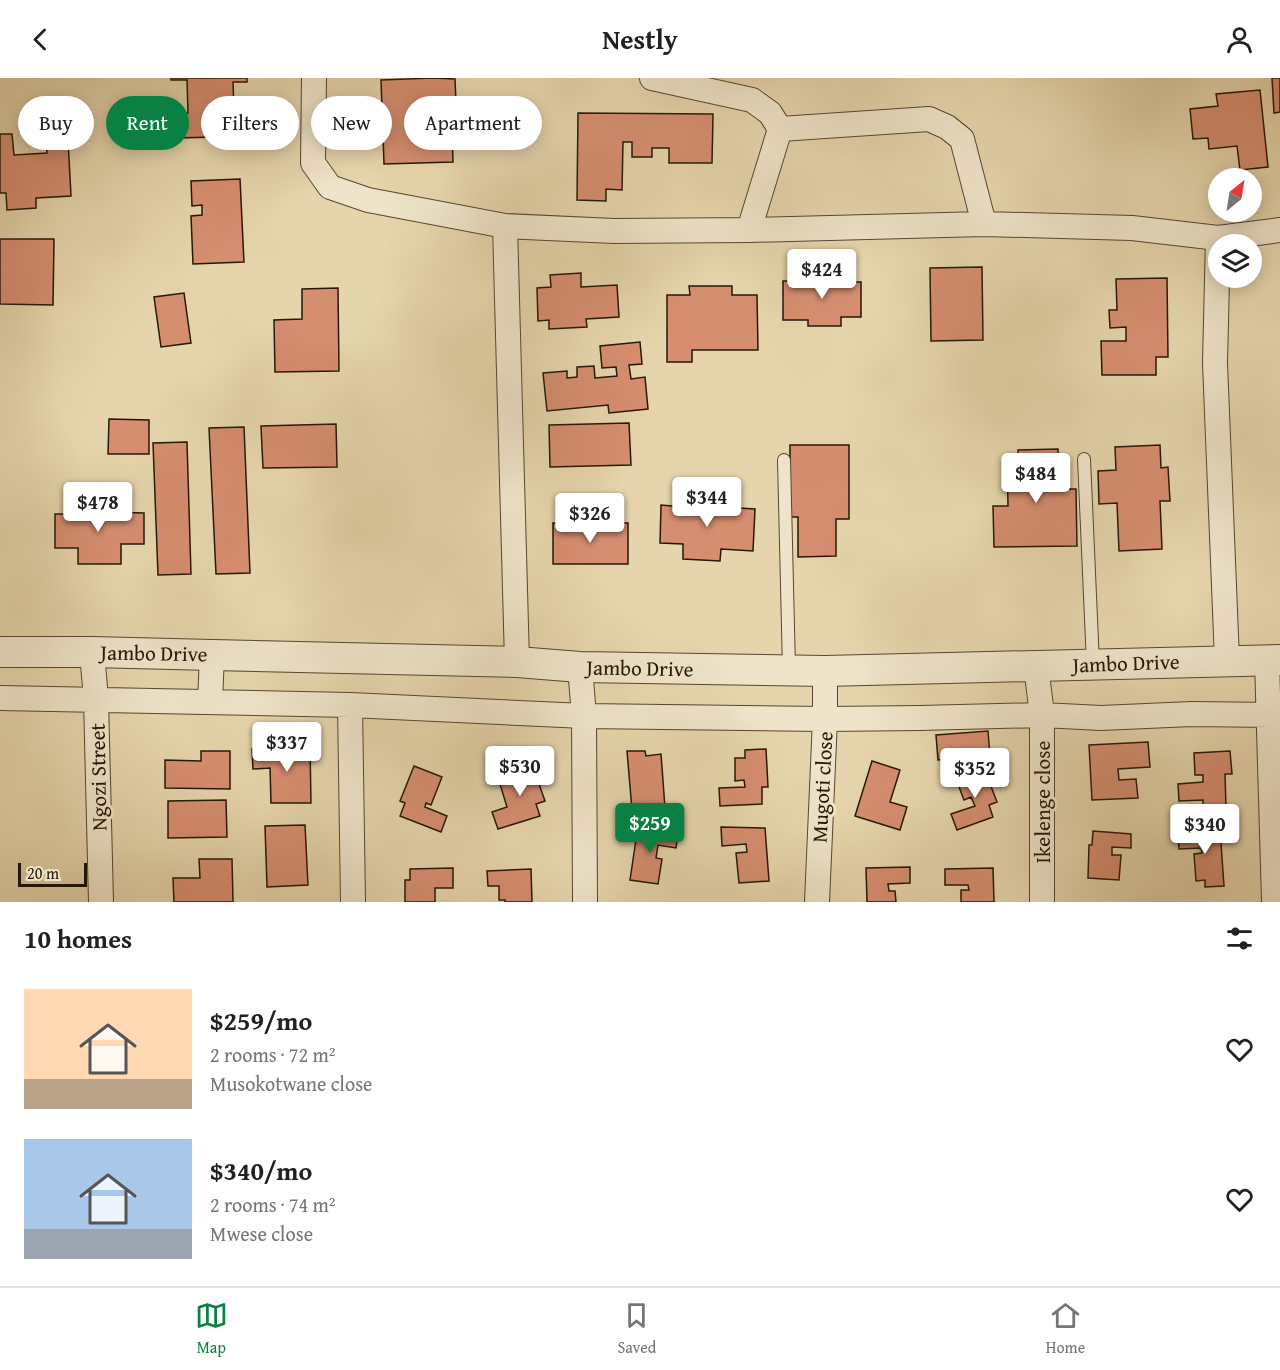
<!DOCTYPE html>
<meta charset="utf-8">
<style>
body{margin:0;font-family:"Gentium Book Plus",serif;background:#f2f2f2;color:#202124;height:100vh;display:flex;flex-direction:column;font-size:22px;white-space:nowrap}
*{box-sizing:border-box;margin:0}
p{font-size:20px;color:#757577}
.icon{flex:none;width:33px;height:33px;fill:none;stroke:currentColor;stroke-width:2;stroke-linecap:round;stroke-linejoin:round}
.map{position:relative;height:824px;overflow:hidden}
.sheet{display:flex;flex-direction:column;background:#fff;flex:1}
.sheet>*{flex:none}
.hud{position:absolute;left:18px;top:18px;width:600px;height:54px;display:flex;gap:12px}
.needle{width:39px;rotate:30deg}
.buttons{position:absolute;left:1208px;top:90px;display:grid;gap:12px}
.buttons a{display:grid;place-items:center;width:54px;height:54px;border-radius:50%;background:#fff;box-shadow:0 3px 15px #0003;font-size:30px}
.scale{position:absolute;left:18px;bottom:15px;width:69px;box-sizing:border-box;padding-left:6px;border:3px solid #261707;border-top:0;font-size:16px;line-height:21px;white-space:nowrap;color:#261707;-webkit-text-stroke:4px #efe4c9;paint-order:stroke}
.price{position:absolute;translate:-50% -51px;padding:0 14px;border-radius:6px;background:#fff;color:#222;font-size:20px;line-height:39px;filter:drop-shadow(0 2px 3px #0008)}
.price::after{content:'';position:absolute;left:50%;top:36px;width:18px;height:14px;margin-left:-9px;background:inherit;clip-path:polygon(0 0,100% 0,50% 100%)}
.price.on{background:#0b8043;color:#fff}
ul{padding:0;list-style:none}
li{display:flex;align-items:center;gap:18px;height:150px;padding:0 24px}
li span{display:grid;place-items:center;flex:none;width:168px;height:120px;border-radius:0px;color:#555}
li>.icon{margin-inline-start:auto}
span .icon{width:72px;height:72px;fill:#fffc;stroke-width:1}
li b{font-size:26px}
h2{display:flex;justify-content:space-between;align-items:center;height:72px;padding:0 24px;font-size:26px}
.pill{padding:0 21px;border-radius:27px;background:#fff;box-shadow:0 3px 15px #0003;font-size:21px;line-height:54px}
.pill.on{background:#0b8043;color:#fff}
header{display:flex;justify-content:space-between;align-items:center;height:78px;padding:0 24px;background:#fff;font-size:27px;font-weight:700}
.tab-bar{display:flex;justify-content:space-around;align-items:center;height:84px;border-top:2px solid #e0e0e0;background:#fff;font-size:16px;color:#757577}
.tab-bar a{display:grid;justify-items:center;gap:3px}
.tab-bar .on{color:#0b8043}
.map>svg:first-child{display:block}
</style>
<header><svg class="icon" aria-label="back" viewBox="0 0 24 24"><path d="M15 5l-7 7 7 7"/></svg>Nestly<svg class="icon" aria-label="person" viewBox="0 0 24 24"><circle cx="12" cy="8" r="4"/><path d="M4 21q1-7 8-7t8 7"/></svg></header>
<div class="map">
<svg width="1280" height="824" viewBox="0 0 1280 824">
<rect width="100%" height="100%" fill="#e6d5ac"/>
<filter id="stains"><feTurbulence type="fractalNoise" baseFrequency=".00333" numOctaves="4"/><feColorMatrix values="0 0 0 0 .2 0 0 0 0 .09 0 0 0 0 .02 0 0 0 .5 -.17"/></filter>
<radialGradient id="worn" r=".72"><stop offset=".6" stop-color="#630" stop-opacity="0"/><stop offset="1" stop-color="#630" stop-opacity=".3"/></radialGradient>
<path fill="#d68e70" stroke="#261707" stroke-width="1.5" d="M171,0H247V4H233L234,32H252L253,58L177,60L176,36L188,35L187,2H171Z
M432,0L455,1L457,49H452L453,84L384,86L381,2Z
M1272,0H1280V34L1274,35Z
M1260,12L1268,89L1240,92L1237,68L1209,71L1208,60L1193,61L1190,31L1218,28L1216,16Z
M578,35L713,36L712,85H669V70H652V79H632V64H623L622,112L606,111V123L577,122Z
M0,56H12L14,77L47,75L46,63L68,62L71,118L36,120V130L7,132L6,115H0Z
M240,101L244,184L193,186L191,138L202,137V127L192,128L191,103Z
M0,161H54L53,227L0,226Z
M982,189L983,262L931,263L930,190Z
M811,194H842V204H861V239H841V248H808V242H783V203H811Z
M581,195V209L617,207L619,239L586,241L587,249L549,251V242L538,243L537,210L551,209L550,197Z
M1167,200L1168,279H1156V297H1102L1101,263H1126V249L1110,250L1109,232H1117L1116,201Z
M689,208H732V217H757L758,272H692V284H667V217H690Z
M338,210L339,293L275,294L274,242L302,241V211Z
M184,215L191,265L161,269L154,219Z
M640,264L642,286L629,287L631,301L645,299L648,331L609,335L608,327L547,333L543,295L567,293V300L577,299V289L594,288L595,300L617,298L616,289L602,290L600,268Z
M109,341L149,342V376H108Z
M629,345L631,387L550,389L549,347Z
M336,346L337,389L263,390L261,348Z
M244,349L250,495L216,496L209,350Z
M187,364L191,496L158,497L153,365Z
M790,367H849V441H836V478L798,479V439H790Z
M1160,367L1161,390L1168,389L1170,423H1160L1162,471L1119,473L1117,425L1099,426L1098,393L1116,392L1115,369Z
M1058,371L1059,411H1076L1077,468L994,469L993,428H1008L1007,381H1018V372Z
M684,418L722,419L721,429L755,431L753,473L721,471L720,483L683,481V466L660,465L661,427L684,429Z
M75,426H105V434L144,435V466H121V486H78V470H55V436H75Z
M553,445H628V486H553Z
M988,653L990,678L938,682L936,657Z
M1148,664L1150,689L1118,691L1119,702L1136,701L1138,720L1092,722L1089,667Z
M310,669L311,725H271L270,690L253,691L252,671Z
M766,671L768,709H762V726L720,728L719,710L745,709L744,702L735,703V680H745V672Z
M201,673H230V711L165,710V682L201,683Z
M627,673H645L646,678L661,676L665,730L632,732Z
M1230,673L1232,696H1225L1226,730L1203,731V722L1179,723L1178,706L1203,704V697H1195L1194,675Z
M531,683L545,723L536,726L540,738L498,751L492,734L507,729L499,703L515,698L512,690Z
M872,683L900,692L890,724L907,729L900,752L855,738Z
M414,688L442,699L431,727L426,725L425,729L447,738L441,754L400,738L405,725L400,723Z
M984,690L997,724L989,727L993,739L957,752L951,736L975,728L971,719L964,722L956,701Z
M226,722L227,759L168,760V723Z
M305,747L308,807L267,809L265,748Z
M638,748L678,755L676,770L658,767L656,780L662,781L658,806L630,802Z
M721,749L765,750L769,803L739,805L736,775L747,774L746,766L722,768Z
M1220,751L1224,808L1205,809V802L1196,803L1194,776L1202,775L1201,770L1179,771L1178,753Z
M1093,753L1131,756V770L1112,769V777H1121L1119,802L1088,800L1089,767H1092Z
M199,781H232L233,824H174L173,800H200Z
M910,789V805L888,806L889,813H895L896,824H867L866,790Z
M453,790V810H435V824H405V802H410V791Z
M993,790L994,824H961V812H969L968,807H945V791Z
M531,791L532,824H505V822H499V808H488L487,793Z"/>
<g fill="none" stroke-linecap="round" stroke-linejoin="round">
<g stroke="#564630" stroke-width="14">
<path id="service" d="M1084,381L1093,586
M784,382L789,591"/>
</g>
<g stroke="#564630" stroke-width="26">
<path id="minor" d="M314,0L313,85L330,109L368,122L505,148L614,153L749,152L984,146L1132,150L1218,160L1280,152
M652,0L752,22L770,35L780,51L929,41L947,49L962,61L984,146
M505,148L517,584
M749,152L780,51
M1218,160L1215,285L1227,582
M92,574L96,621L101,824
M1267,582L1274,824
M1036,588L1042,637V824
M580,589L584,638L585,824
M0,620L350,627L584,638L825,641L920,640L1042,637L1101,640L1192,636L1280,637
M210,624L212,577
M350,627L353,824
M817,824L825,641V593"/>
</g>
<g stroke="#564630" stroke-width="32">
<path id="tertiary" d="M0,574H92L212,577L517,584L580,589L825,593L1280,582"/>
</g>
<use href="#service" stroke="#efe4c9" stroke-width="12"/>
<use href="#minor" stroke="#efe4c9" stroke-width="24"/>
<use href="#tertiary" stroke="#efe4c9" stroke-width="30"/>
</g>
<g text-anchor="middle" dominant-baseline="central" stroke-width="6" stroke-linejoin="round" paint-order="stroke">
<g font-size="21" fill="#261707" stroke="#efe4c9">
<text transform="translate(154 575) rotate(1)">Jambo Drive</text>
<text transform="translate(1126 585) rotate(-2)">Jambo Drive</text>
<text transform="translate(640 590) rotate(1)">Jambo Drive</text>
<text transform="translate(98 699) rotate(-91)">Ngozi Street</text>
<text transform="translate(822 709) rotate(-87)">Mugoti close</text>
<text transform="translate(1042 724) rotate(-90)">Ikelenge close</text>
</g>
</g>
<rect width="100%" height="100%" filter="url(#stains)"/>
<rect width="100%" height="100%" fill="url(#worn)"/>
</svg>
<div class="buttons">
<a><svg class="needle" viewBox="-14 -14 28 28"><path d="M0-13l5 13h-10z" fill="#e53935"/><path d="M0 13l5-13h-10z" fill="#757577"/></svg></a>
<a><svg class="icon" aria-label="layers" viewBox="0 0 24 24"><path d="M12 4l9 5-9 5-9-5zM3 14l9 5 9-5"/></svg></a>
</div>
<div class="scale">20 m</div>
<b class="price" style="left:822px;top:222px">$424</b>
<b class="price" style="left:1036px;top:426px">$484</b>
<b class="price" style="left:707px;top:450px">$344</b>
<b class="price" style="left:98px;top:455px">$478</b>
<b class="price" style="left:590px;top:466px">$326</b>
<b class="price" style="left:287px;top:695px">$337</b>
<b class="price" style="left:520px;top:719px">$530</b>
<b class="price" style="left:975px;top:721px">$352</b>
<b class="price on" style="left:650px;top:776px">$259</b>
<b class="price" style="left:1205px;top:777px">$340</b>
<div class="hud">
<a class="pill">Buy</a>
<a class="pill on">Rent</a>
<a class="pill">Filters</a>
<a class="pill">New</a>
<a class="pill">Apartment</a>
</div>
</div>
<section class="sheet">
<h2>10 homes<svg class="icon" aria-label="filters" viewBox="0 0 24 24"><path d="M4 7h16M4 17h16"/><circle cx="9" cy="7" r="2"/><circle cx="15" cy="17" r="2"/></svg></h2>
<ul>
<li><span style="background:linear-gradient(#ffd9b3 75%,#b9a48a 0)"><svg class="icon" aria-label="home" viewBox="0 0 24 24"><path d="M3 11l9-7 9 7M6 9v11h12V9"/></svg></span><div><b>$259/mo</b><p>2 rooms · 72 m²</p><p>Musokotwane close</p></div><svg class="icon" aria-label="heart" viewBox="0 0 24 24"><path d="M12 20l-8-8c-3-5 5-10 8-4 3-6 11-1 8 4z"/></svg></li>
<li><span style="background:linear-gradient(#a9c7e8 75%,#9aa5b1 0)"><svg class="icon" aria-label="home" viewBox="0 0 24 24"><path d="M3 11l9-7 9 7M6 9v11h12V9"/></svg></span><div><b>$340/mo</b><p>2 rooms · 74 m²</p><p>Mwese close</p></div><svg class="icon" aria-label="heart" viewBox="0 0 24 24"><path d="M12 20l-8-8c-3-5 5-10 8-4 3-6 11-1 8 4z"/></svg></li>
</ul>
</section>
<nav class="tab-bar">
<a class="on"><svg class="icon" aria-label="map" viewBox="0 0 24 24"><path d="M3 6l6-2 6 2 6-2v14l-6 2-6-2-6 2zM9 4v14M15 6v14"/></svg>Map</a>
<a><svg class="icon" aria-label="saved" viewBox="0 0 24 24"><path d="M7 4h10v16l-5-4-5 4z"/></svg>Saved</a>
<a><svg class="icon" aria-label="home" viewBox="0 0 24 24"><path d="M3 11l9-7 9 7M6 9v11h12V9"/></svg>Home</a>
</nav>
